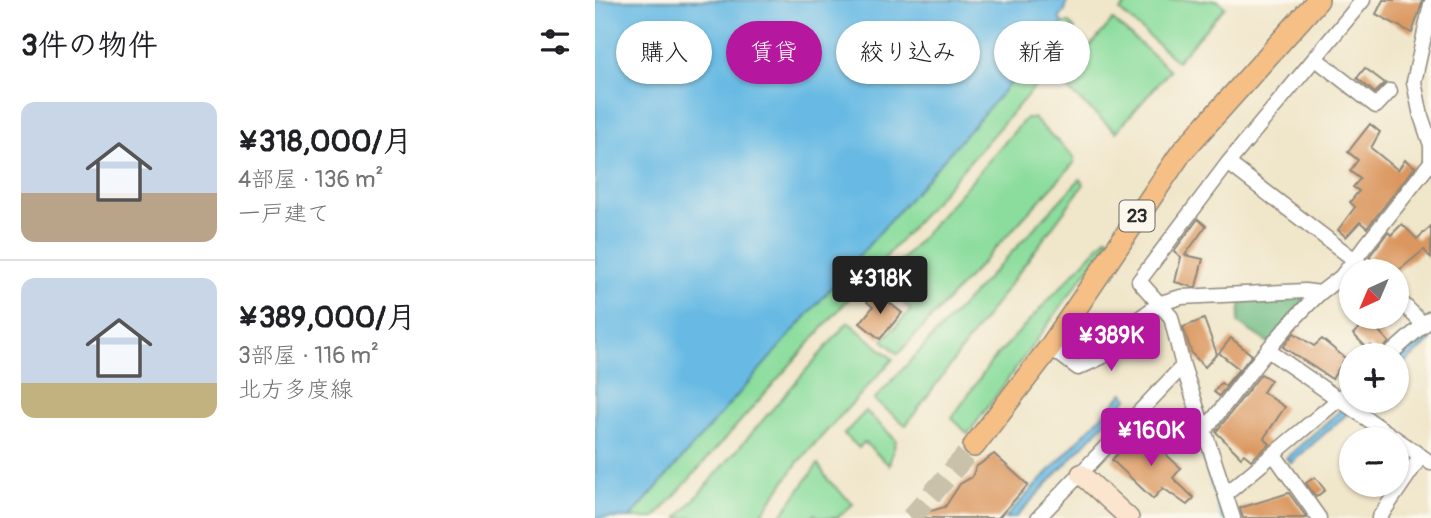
<!DOCTYPE html>
<html lang="ja">
<meta charset="utf-8">
<style>
body{margin:0;font-family:Pangolin,"Klee One",sans-serif;background:#f2f2f2;color:#202124;height:100vh;display:flex;flex-direction:column;font-size:26px;white-space:nowrap}
*{box-sizing:border-box;margin:0}
p{font-size:23px;color:#757577}
.icon{flex:none;width:38px;height:38px;fill:none;stroke:currentColor;stroke-width:2;stroke-linecap:round;stroke-linejoin:round}
.map{position:relative;flex:1;overflow:hidden}
.drawer{display:flex;flex-direction:column;background:#fff;width:595px}
.drawer>*{flex:none}
.top-card{position:absolute;left:21px;top:21px;width:665px;height:63px;display:flex;gap:14px}
.needle{width:46px;rotate:224deg}
.controls{position:absolute;left:744px;top:259px;display:grid;gap:14px}
.controls a{display:grid;place-items:center;width:70px;height:70px;border-radius:50%;background:#fff;box-shadow:0 2px 5px #0004;font-size:35px}
.price{position:absolute;translate:-50% -60px;padding:0 16px;border-radius:7px;background:#b5179e;color:#fff;font-size:23px;line-height:46px;filter:drop-shadow(0 2px 4px #0008)}
.price::after{content:'';position:absolute;left:50%;top:42px;width:21px;height:16px;margin-left:-10px;background:inherit;clip-path:polygon(0 0,100% 0,50% 100%)}
.price.active{background:#222;color:#fff}
ul{padding:0;list-style:none}
li{display:flex;align-items:center;gap:21px;height:175px;padding:0 21px}
li+li{border-top:2px solid #e0e0e0}
li span{display:grid;place-items:center;flex:none;width:196px;height:140px;border-radius:14px;color:#555}
li>.icon{margin-inline-start:auto}
span .icon{width:84px;height:84px;fill:#fffc;stroke-width:1}
li b{font-size:30px}
h2{display:flex;justify-content:space-between;align-items:center;height:84px;padding:0 21px;font-size:30px}
.chip{padding:0 24px;border-radius:32px;background:#fff;box-shadow:0 2px 5px #0004;font-size:24px;line-height:63px}
.chip.active{background:#b5179e;color:#fff}
main{display:flex;flex:1;min-height:0}
.map>svg:first-child{display:block}
</style>
<main>
<section class="drawer">
<h2>3件の物件<svg class="icon" aria-label="filters" viewBox="0 0 24 24"><path d="M4 7h16M4 17h16"/><circle cx="9" cy="7" r="2"/><circle cx="15" cy="17" r="2"/></svg></h2>
<ul>
<li><span style="background:linear-gradient(#c9d6e8 65%,#b9a48a 0)"><svg class="icon" aria-label="home" viewBox="0 0 24 24"><path d="M3 11l9-7 9 7M6 9v11h12V9"/></svg></span><div><b>¥318,000/月</b><p>4部屋 · 136 m²</p><p>一戸建て</p></div></li>
<li><span style="background:linear-gradient(#c9d6e8 75%,#c2b280 0)"><svg class="icon" aria-label="home" viewBox="0 0 24 24"><path d="M3 11l9-7 9 7M6 9v11h12V9"/></svg></span><div><b>¥389,000/月</b><p>3部屋 · 116 m²</p><p>北方多度線</p></div></li>
</ul>
</section>
<div class="map">
<svg width="836" height="518" viewBox="0 0 836 518">
<rect width="100%" height="100%" fill="#fbf7ec"/>
<filter id="ink" filterUnits="userSpaceOnUse"><feTurbulence type="fractalNoise" baseFrequency=".0143" numOctaves="2"/><feDisplacementMap in="SourceGraphic" scale="14" xChannelSelector="R" yChannelSelector="G"/><feConvolveMatrix kernelMatrix="1 2 1 2 8 2 1 2 1" color-interpolation-filters="sRGB"/></filter>
<filter id="wash" filterUnits="userSpaceOnUse"><feTurbulence type="fractalNoise" baseFrequency=".00686" numOctaves="4" result="noise"/><feDisplacementMap in="SourceGraphic" scale="28" xChannelSelector="R" yChannelSelector="G"/><feGaussianBlur stdDeviation="1.57" result="paint"/><feColorMatrix in="noise" values="0 0 0 0 0 0 0 0 0 0 0 0 0 0 0 0 0 1.4 0 .05"/><feComposite in="paint" operator="in"/></filter>
<g filter="url(#wash)">
<rect width="100%" height="100%" fill="#f0e6ca"/>
<path fill="#8bdd9d" stroke="#5b8464" stroke-width="2" d="M535,0H622L630,7L582,61L525,11Z
M518,20L575,70L521,132L464,82Z
M468,23H474L480,29L457,67L269,282L253,266Z
M431,118H438L479,157V163L303,354L288,340L316,310L287,283Z
M485,179L489,184L311,425L279,400Z
M512,237L515,239L373,434L357,418L397,361Z
M247,273L263,288L60,518H35Z
M253,322L298,359L203,462L164,518H83Z
M271,411L301,440L294,465L269,442L264,448L249,434Z
M223,464L233,480L258,504L242,518H224L220,514L216,518H184Z"/>
<path fill="#70bc84" stroke="#4e7458" stroke-width="2" d="M713,295L675,344L643,323L646,301Z"/>
<path fill="#68bae4" stroke="#4a7288" stroke-width="2" d="M0,0H472L470,11L464,19L468,23L35,518H0Z
M836,331V340L802,370V361Z
M528,393L533,398L420,518H410Z
M756,401H767L696,463L691,458Z"/>
<g fill="none" stroke-linecap="round" stroke-linejoin="round">
<path stroke="#68bae4" stroke-width="4.5" d="M550,425L578,449L599,426L628,518"/>
</g>
<g id="blocks">
<path fill="#db975f" d="M788,0H828L817,33L781,14Z
M770,68L790,83L780,93L762,78Z
M775,124L785,132L776,148L803,170L810,160L820,167L772,228L765,222L751,237L743,230L760,207L755,202L764,191L758,187L765,179L755,171L763,160L753,152Z
M603,219L611,226L590,255L608,259L601,287H598L580,282L586,257L579,251Z
M807,224L822,239L836,226V258L829,250L803,271H790L774,257L793,232L796,235Z
M281,292L307,313L285,339L265,323L278,307L272,302Z
M609,319L622,354L610,367L597,354L588,327Z
M773,319L794,342L784,354L775,345L772,348L758,334Z
M699,333L719,346L727,339L750,358L737,379L688,347Z
M636,338L657,355L624,396L619,392L626,383L630,386L644,369L624,353Z
M666,374L676,380L668,392L690,407L669,438L675,444L656,460L649,454L646,457L621,432Z
M544,430L586,468L578,478L599,498L592,505L568,488L558,499L517,460Z
M399,454L433,485L403,518H323L322,515L350,507L365,484L377,477L381,467Z
M720,477L730,490L721,497L711,483Z
M694,493L712,518H648L645,508Z"/>
</g>
</g>
<g filter="url(#ink)">
<use href="#blocks" fill-opacity="0" stroke="#8e887a" stroke-width="2"/>
<g fill="none" stroke-linecap="round" stroke-linejoin="round">
<path stroke="#c9c1aa" stroke-width="21" stroke-dasharray="21 10" stroke-linecap="butt" d="M316,518L379,446"/>
<g stroke="#8e887a" stroke-width="17">
<path id="street" d="M721,59L781,106L795,91
M633,163L774,271
M802,298L829,325
M455,347L483,368L507,357L545,318L566,303L586,297L710,291L725,293L746,277L836,162V145L826,116L819,82L836,4
M674,351L836,463
M794,355L836,318
M609,431C647,384 681,334 725,293
M680,456L724,518
M631,494L756,389
M443,518L588,366
M638,518L588,366L576,317L544,281L633,163L768,0
M784,518L826,456"/>
</g>
<g stroke="#8e887a" stroke-width="22">
<path id="secondary" d="M486,474L534,518"/>
</g>
<g stroke="#8e887a" stroke-width="24">
<path id="primary" d="M379,446L455,347L586,153L723,0"/>
</g>
<use href="#street" stroke="#fff" stroke-width="14"/>
<use href="#secondary" stroke="#fbe5cf" stroke-width="19"/>
<use href="#primary" stroke="#f5bf86" stroke-width="21"/>
</g>
</g>
<g text-anchor="middle" dominant-baseline="central" stroke-width="6" stroke-linejoin="round" paint-order="stroke">
<rect fill="#fbf7ec" stroke="#696865" stroke-width="2" x="524.5" y="200.5" width="35" height="31" rx="5"/>
<g font-size="19" font-weight="bold" fill="#2b2b2b">
<text x="542" y="216">23</text>
</g>
</g>
</svg>
<div class="controls">
<a><svg class="needle" viewBox="-14 -14 28 28"><path d="M0-13l5 13h-10z" fill="#e53935"/><path d="M0 13l5-13h-10z" fill="#757577"/></svg></a>
<a>+</a>
<a>−</a>
</div>
<b class="price active" style="left:285px;top:316px">¥318K</b>
<b class="price" style="left:516px;top:373px">¥389K</b>
<b class="price" style="left:556px;top:468px">¥160K</b>
<div class="top-card">
<a class="chip">購入</a>
<a class="chip active">賃貸</a>
<a class="chip">絞り込み</a>
<a class="chip">新着</a>
</div>
</div>
</main>
